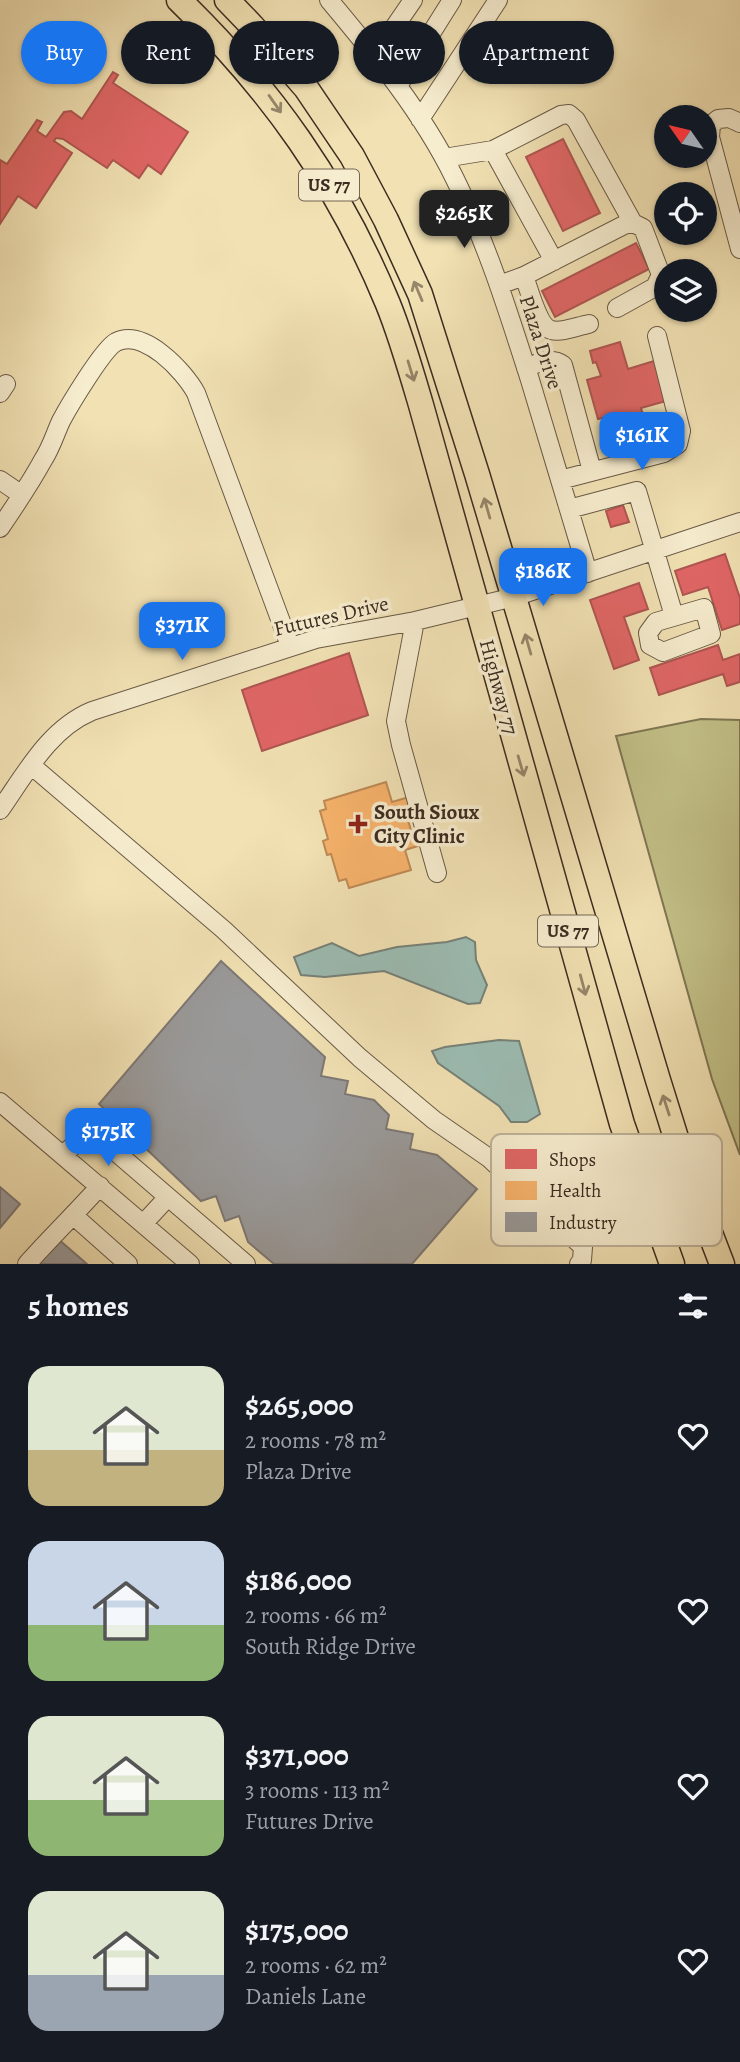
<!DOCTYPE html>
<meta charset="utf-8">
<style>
body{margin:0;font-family:Alegreya,serif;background:#20242c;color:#f1f3f6;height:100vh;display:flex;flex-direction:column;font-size:26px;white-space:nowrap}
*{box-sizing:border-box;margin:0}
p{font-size:23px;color:#9ea1a6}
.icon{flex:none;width:38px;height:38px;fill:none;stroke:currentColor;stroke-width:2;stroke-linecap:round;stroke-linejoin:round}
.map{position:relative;height:1264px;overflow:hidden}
.details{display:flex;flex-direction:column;background:#171b24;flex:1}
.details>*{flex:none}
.hud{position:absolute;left:21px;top:21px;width:698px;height:63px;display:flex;gap:14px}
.needle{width:46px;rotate:304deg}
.tools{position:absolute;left:654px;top:105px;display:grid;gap:14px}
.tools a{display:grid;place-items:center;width:63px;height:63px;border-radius:50%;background:#171b24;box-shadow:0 2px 5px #0004;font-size:35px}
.price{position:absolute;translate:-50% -60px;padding:0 16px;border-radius:14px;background:#1a73e8;color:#fff;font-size:23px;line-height:46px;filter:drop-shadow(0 2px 4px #0008)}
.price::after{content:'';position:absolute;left:50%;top:42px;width:21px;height:16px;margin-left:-10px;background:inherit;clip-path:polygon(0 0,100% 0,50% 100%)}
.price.on{background:#222;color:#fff}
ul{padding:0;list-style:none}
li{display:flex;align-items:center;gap:21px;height:175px;padding:0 28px}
li span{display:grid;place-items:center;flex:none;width:196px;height:140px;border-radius:21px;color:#555}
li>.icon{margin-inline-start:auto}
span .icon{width:84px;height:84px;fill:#fffc;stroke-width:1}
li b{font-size:30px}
h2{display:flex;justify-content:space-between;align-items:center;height:84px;padding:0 28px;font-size:30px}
.tag{padding:0 24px;border-radius:32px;background:#171b24;box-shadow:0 2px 5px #0004;font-size:24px;line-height:63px}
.tag.on{background:#1a73e8;color:#fff}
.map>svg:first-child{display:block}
</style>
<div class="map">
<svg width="740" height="1264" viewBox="0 0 740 1264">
<rect width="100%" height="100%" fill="#f1e1b3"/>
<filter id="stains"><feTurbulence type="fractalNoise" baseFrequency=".00286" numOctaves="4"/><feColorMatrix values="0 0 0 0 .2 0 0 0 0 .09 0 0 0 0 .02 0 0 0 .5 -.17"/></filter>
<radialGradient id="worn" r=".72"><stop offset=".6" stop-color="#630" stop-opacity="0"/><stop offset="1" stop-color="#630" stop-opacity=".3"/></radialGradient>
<path fill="#c2c087" stroke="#7f7654" stroke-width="2" d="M701,719L740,720V1155L712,1079L616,736Z"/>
<path fill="#9cbcb3" stroke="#768279" stroke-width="2" d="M466,937L475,942L476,960L487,985L480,1003L468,1004L384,971L325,977L301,975L294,957L332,943L359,956L397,947L447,942Z
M499,1040L519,1041L540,1114L527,1122H511L499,1106L438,1063L432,1051L445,1047Z"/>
<path fill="#e06666" stroke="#af5551" stroke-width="2" d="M113,72L118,75L113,83L188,132L161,174L148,165L139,178L113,160L107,168L63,139L56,138L54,141L72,153L36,208L18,196L0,224V160L7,164L37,120L42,122L37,131L46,137L64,112L71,111L82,119Z
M563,139L600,213L563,231L526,157Z
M636,243L649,269L555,317L542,291Z
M620,342L628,369L654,361L666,401L641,408L648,432L615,442L610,416L598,419L587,380L601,376L596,362L593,363L590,351Z
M623,505L629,522L611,527L606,511Z
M725,554L740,598V624L722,630L708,587L683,595L675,571Z
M639,583L648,609L624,617L639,660L614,669L590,600Z
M718,645L723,660L740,654V682L727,686L723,674L659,695L650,668Z
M349,653L368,715L262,751L242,690Z"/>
<path fill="#f6b26b" stroke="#be8a55" stroke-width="2" d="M386,782L392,802L409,797L413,811L406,813L412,834L418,832L421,845L405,850L411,870L349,888L346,879L339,881L331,854L327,855L323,841L328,839L320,811L326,809L324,801Z"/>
<path fill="#999" stroke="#7d7875" stroke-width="2" d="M221,961L325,1057L321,1076L348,1081L345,1094L374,1100L389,1115L386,1129L413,1134L410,1149L437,1155L477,1189L412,1264H274L248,1242L239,1216L225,1221L216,1196L201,1201L99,1104Z
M0,1187L20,1204L0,1228Z
M57,1238L87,1264H34Z"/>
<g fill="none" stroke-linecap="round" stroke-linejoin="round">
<g stroke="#695946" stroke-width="20">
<path id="minor" d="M329,0C375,55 422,112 454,177C486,241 508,311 530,380C549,444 569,509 588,573
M374,57L413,0
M398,86L452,0
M420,119L498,0
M740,123L729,118L718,119L711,125L710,137L740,249
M493,150L554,261
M444,158L493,150L561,115L569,114L576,120L633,223
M524,276C529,289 538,326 551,330C562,333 578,326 589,324
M499,285L524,276L624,225L633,223L643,228L661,275L655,287L617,308
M526,368C538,363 551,356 563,365L592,471
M0,393L6,384
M0,480L22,495
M560,480L664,453L678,444L681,431L657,336
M569,509L637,491L674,616
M0,528C15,506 30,484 43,460C51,448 55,434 61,421C69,406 103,349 116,342C144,328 184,371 196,393L290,646
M704,608L711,634L663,652L650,645L648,633L656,622Z
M415,621L396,721L401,745L437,873
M32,766L224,930L360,1058L434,1120L489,1158L583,1247L582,1260L579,1264
M0,810C26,773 49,729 92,711L316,639L415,621L514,597L740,522
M0,1102L190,1264
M63,1155L85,1135L110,1147L246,1264
M74,1216L128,1264
M143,1224L168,1197
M27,1264C51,1237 76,1213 100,1186"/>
</g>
<g stroke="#3c2c21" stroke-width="27">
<path id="highway" d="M179,0C271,89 339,185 388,304C401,336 411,371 421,405L622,1124L672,1264
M227,0L252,26L306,88L352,156L386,220L420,294L477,474L658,1080L687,1173L722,1264"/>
</g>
<use href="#minor" stroke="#f6ecce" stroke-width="18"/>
<use href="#highway" stroke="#f1e1b3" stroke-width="24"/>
</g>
<defs><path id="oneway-shaft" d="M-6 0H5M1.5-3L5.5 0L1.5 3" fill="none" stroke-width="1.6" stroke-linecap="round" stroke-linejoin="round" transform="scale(1.75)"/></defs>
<g stroke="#96866a">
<use href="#oneway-shaft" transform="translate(275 104) rotate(55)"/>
<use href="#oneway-shaft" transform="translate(418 291) rotate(-113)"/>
<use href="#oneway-shaft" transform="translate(411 371) rotate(73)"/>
<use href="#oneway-shaft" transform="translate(487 508) rotate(-106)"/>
<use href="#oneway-shaft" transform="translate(528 644) rotate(-106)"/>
<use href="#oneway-shaft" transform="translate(521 766) rotate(74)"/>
<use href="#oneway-shaft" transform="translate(583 985) rotate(75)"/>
<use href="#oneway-shaft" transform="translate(666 1105) rotate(-108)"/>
</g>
<path fill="#8f2418" stroke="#f6ecce" stroke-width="2.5" d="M354.5 813.5h7v7h7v7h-7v7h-7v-7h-7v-7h7z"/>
<g text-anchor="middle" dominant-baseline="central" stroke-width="7" stroke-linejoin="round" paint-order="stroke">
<g fill="#f6ecce" stroke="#746655" stroke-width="2">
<rect x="299" y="169.5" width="60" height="31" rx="5"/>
<rect x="538" y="915.5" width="60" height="31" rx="5"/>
</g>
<g font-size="19" font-weight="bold" fill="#3c2c21">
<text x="329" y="185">US 77</text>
<text x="568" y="931">US 77</text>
</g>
<g font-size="21" fill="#3c2c21" stroke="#f6ecce">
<text transform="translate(541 342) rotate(72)">Plaza Drive</text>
<text transform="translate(331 616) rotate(-13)">Futures Drive</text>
<text transform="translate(499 687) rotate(75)">Highway 77</text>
</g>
<g font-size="21" font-weight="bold" fill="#3c2c21" stroke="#f6ecce" text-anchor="start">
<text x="374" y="812">South Sioux<tspan x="374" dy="24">City Clinic</tspan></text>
</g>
</g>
<rect x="491" y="1134" width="231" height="112" rx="10" fill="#f6ecce" stroke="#beb29a" stroke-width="2"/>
<rect x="505" y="1149" width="32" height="20" fill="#e06666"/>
<rect x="505" y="1181" width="32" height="19" fill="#f6b26b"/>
<rect x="505" y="1212" width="32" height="20" fill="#999"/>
<g font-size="19" fill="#3c2c21">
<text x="549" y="1166">Shops</text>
<text x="549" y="1197">Health</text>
<text x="549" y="1229">Industry</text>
</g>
<rect width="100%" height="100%" filter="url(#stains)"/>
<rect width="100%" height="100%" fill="url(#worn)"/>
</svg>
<div class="tools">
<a><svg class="needle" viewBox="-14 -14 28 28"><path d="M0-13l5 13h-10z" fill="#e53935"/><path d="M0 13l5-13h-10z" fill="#9ea1a6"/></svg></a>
<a><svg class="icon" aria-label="locate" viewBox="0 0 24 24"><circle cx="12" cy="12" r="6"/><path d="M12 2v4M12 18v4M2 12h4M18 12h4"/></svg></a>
<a><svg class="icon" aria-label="layers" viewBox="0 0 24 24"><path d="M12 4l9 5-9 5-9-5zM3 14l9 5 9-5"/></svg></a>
</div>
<b class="price on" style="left:464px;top:250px">$265K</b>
<b class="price" style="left:642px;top:472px">$161K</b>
<b class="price" style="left:543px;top:608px">$186K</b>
<b class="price" style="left:182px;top:662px">$371K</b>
<b class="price" style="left:108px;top:1168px">$175K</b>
<div class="hud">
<a class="tag on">Buy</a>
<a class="tag">Rent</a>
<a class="tag">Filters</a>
<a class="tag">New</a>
<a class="tag">Apartment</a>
</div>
</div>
<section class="details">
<h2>5 homes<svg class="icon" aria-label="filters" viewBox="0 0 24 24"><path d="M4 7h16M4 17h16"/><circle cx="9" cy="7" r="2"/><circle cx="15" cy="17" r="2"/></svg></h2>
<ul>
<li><span style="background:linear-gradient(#dfe7d0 60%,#c2b280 0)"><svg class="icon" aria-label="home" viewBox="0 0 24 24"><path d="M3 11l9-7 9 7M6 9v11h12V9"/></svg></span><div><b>$265,000</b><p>2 rooms · 78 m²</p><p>Plaza Drive</p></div><svg class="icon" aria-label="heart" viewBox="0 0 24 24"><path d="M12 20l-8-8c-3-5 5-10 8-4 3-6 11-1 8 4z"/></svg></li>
<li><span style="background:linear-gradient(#c9d6e8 60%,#8fb573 0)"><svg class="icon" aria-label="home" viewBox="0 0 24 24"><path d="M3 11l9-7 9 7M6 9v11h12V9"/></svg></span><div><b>$186,000</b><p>2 rooms · 66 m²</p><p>South Ridge Drive</p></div><svg class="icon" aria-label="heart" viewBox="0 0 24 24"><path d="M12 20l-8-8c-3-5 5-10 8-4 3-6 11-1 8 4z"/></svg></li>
<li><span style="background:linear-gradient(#dfe7d0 60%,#8fb573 0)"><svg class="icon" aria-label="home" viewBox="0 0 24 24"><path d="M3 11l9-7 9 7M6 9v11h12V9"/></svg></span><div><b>$371,000</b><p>3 rooms · 113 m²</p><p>Futures Drive</p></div><svg class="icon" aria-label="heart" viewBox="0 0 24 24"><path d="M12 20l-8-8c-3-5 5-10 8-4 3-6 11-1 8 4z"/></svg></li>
<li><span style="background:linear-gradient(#dfe7d0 60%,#9aa5b1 0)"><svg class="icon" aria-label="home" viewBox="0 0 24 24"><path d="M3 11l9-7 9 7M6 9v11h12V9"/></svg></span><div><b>$175,000</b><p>2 rooms · 62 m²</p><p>Daniels Lane</p></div><svg class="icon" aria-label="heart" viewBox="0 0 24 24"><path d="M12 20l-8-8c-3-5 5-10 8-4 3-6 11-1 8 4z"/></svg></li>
</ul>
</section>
